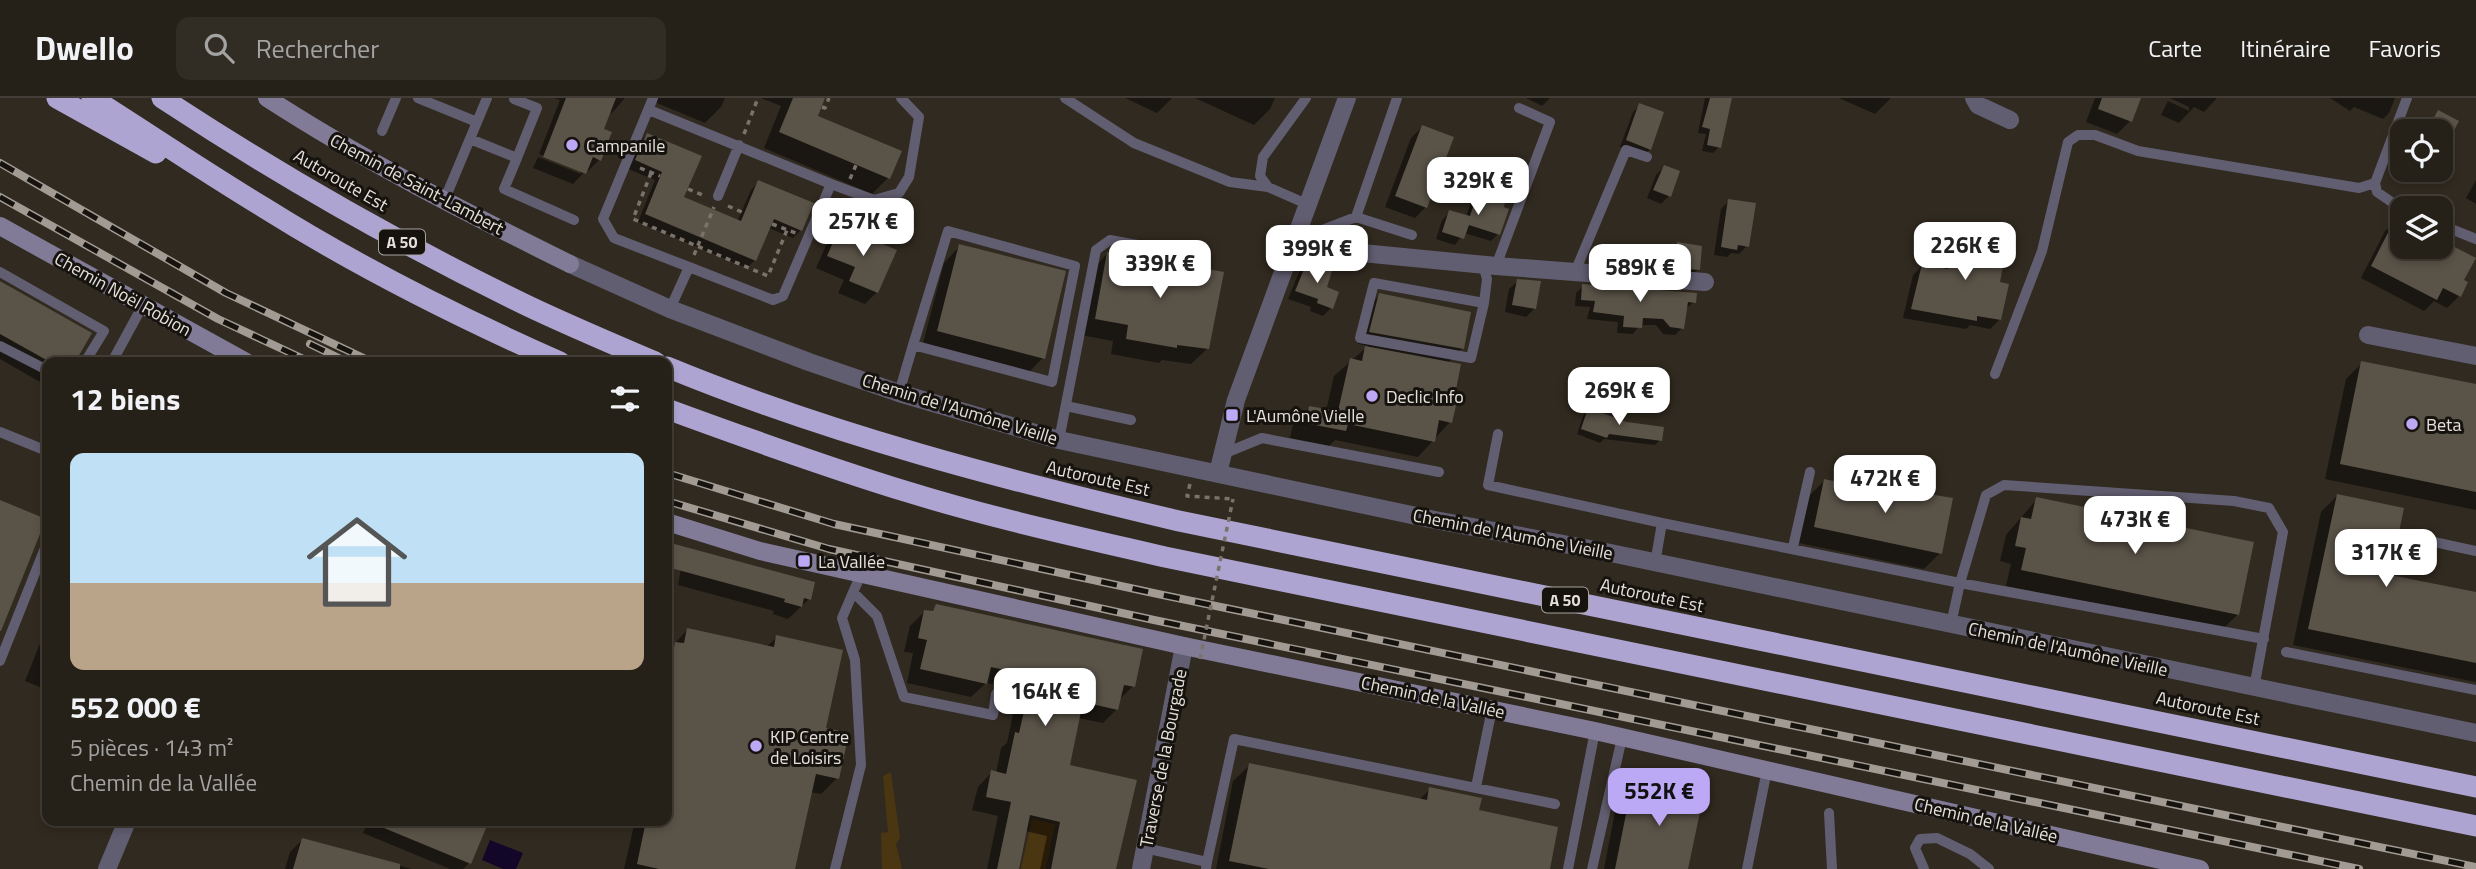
<!DOCTYPE html>
<html lang="fr">
<meta charset="utf-8">
<style>
body{margin:0;font-family:"Titillium Web",sans-serif;background:#312d25;color:#f1f3f6;height:100vh;display:flex;flex-direction:column;font-size:26px;white-space:nowrap}
*{box-sizing:border-box;margin:0}
p{font-size:23px;color:#a3a3a2}
.icon{flex:none;width:38px;height:38px;fill:none;stroke:currentColor;stroke-width:2;stroke-linecap:round;stroke-linejoin:round}
.map{position:relative;flex:1;overflow:hidden}
.side{position:absolute;left:42px;top:259px;width:630px;height:469px;display:flex;flex-direction:column;background:#252018;border-radius:14px;box-shadow:0 4px 10px #0003,0 0 0 2px #423e37}
.side>*{flex:none}
.fabs{position:absolute;left:2390px;top:21px;display:grid;gap:14px}
.fabs a{display:grid;place-items:center;width:63px;height:63px;border-radius:14px;background:#252018;box-shadow:0 4px 10px #0003,0 0 0 2px #423e37;font-size:35px}
.price{position:absolute;translate:-50% -60px;padding:0 16px;border-radius:14px;background:#fff;color:#222;font-size:23px;line-height:46px;filter:drop-shadow(0 2px 4px #0008)}
.price::after{content:'';position:absolute;left:50%;top:42px;width:21px;height:16px;margin-left:-10px;background:inherit;clip-path:polygon(0 0,100% 0,50% 100%)}
.price.active{background:#bca9f5;color:#111}
ul{padding:0;list-style:none}
li{display:grid;align-content:center;gap:14px;height:371px;padding:0 28px}
li span{display:grid;place-items:center;height:217px;border-radius:14px;color:#555}
li>.icon{margin-inline-start:auto}
span .icon{width:126px;height:126px;fill:#fffc;stroke-width:1}
li b{font-size:30px}
h2{display:flex;justify-content:space-between;align-items:center;height:84px;padding:0 28px;font-size:30px}
header{display:flex;align-items:center;gap:42px;box-sizing:border-box;height:98px;padding:0 35px;background:#252018;border-bottom:2px solid #423e37}
header strong{font-size:33px}
nav{display:flex;gap:38px;margin-inline-start:auto;font-size:24px}
.search{width:490px;height:63px;background:#312d25;display:flex;align-items:center;gap:18px;box-sizing:border-box;padding:0 24px;border-radius:14px;color:#a3a3a2;font-size:26px}
.map>svg:first-child{display:block}
</style>
<header>
<strong>Dwello</strong>
<div class="search"><svg class="icon" aria-label="search" viewBox="0 0 24 24"><circle cx="10" cy="10" r="6"/><path d="M15 15l6 6"/></svg>Rechercher</div>
<nav><a>Carte</a><a>Itinéraire</a><a>Favoris</a></nav>
</header>
<div class="map">
<svg width="2476" height="771" viewBox="0 0 2476 771">
<rect width="100%" height="100%" fill="#312a20"/>
<path fill="#4b3612" d="M891,674L900,740L896,746L902,771H882L881,735L888,734L883,678Z
M1032,721L1055,726L1046,771H1021Z"/>
<path fill="#130729" d="M490,742L523,755L516,771H503L482,762Z"/>
<path fill="#0007" d="M554,0H625L612,15L609,14L602,32L599,62L588,73L586,72L573,86L533,70L538,59L581,76V72L539,56L560,2Z
M653,0H725L721,9L705,25L652,3Z
M761,0H823L816,19L888,80L872,96L764,50L781,8Z
M1125,0H1172L1157,15Z
M1195,0H1275L1270,11L1254,27Z
M1526,0H1550L1542,8Z
M1705,0H1732L1719,49L1713,55L1702,53L1706,36L1698,35Z
M1839,0H1891L1875,16Z
M2095,0H2139L2130,23L2117,36L2086,24Z
M2170,0H2217L2204,14L2194,9L2179,25L2161,17L2168,3L2189,13V9Z
M2330,0H2395L2389,15L2383,21L2354,9L2350,13Z
M1640,7L1650,51L1643,58L1620,49L1633,14Z
M2438,14L2457,24L2441,33H2425Z
M1422,29L1426,109L1415,120L1385,109L1411,40Z
M647,37L682,100L737,124L751,92L759,84L801,132L793,140L769,130L755,162L747,170L638,124L655,82L628,71L639,45Z
M1664,69L1669,98L1661,106L1647,100L1656,77Z
M2476,82V106L2466,100Z
M1479,96L1498,136L1491,143L1464,135L1455,147L1436,141L1442,122L1450,114L1466,119L1471,104Z
M1729,103L1747,148L1739,156L1731,155L1727,159L1714,157L1721,111Z
M2397,121L2403,149H2441L2462,183L2459,198L2447,210L2434,203L2424,213L2361,180L2385,133Z
M840,130L877,194L865,206L838,195L844,182L816,170L828,143Z
M1956,139L1997,185L2000,221L1990,231L1970,227L1966,231L1903,220L1913,177L1922,168L1942,171L1947,148Z
M1678,146L1698,171L1693,176L1633,172L1637,161L1642,156L1672,161L1673,151Z
M960,148L1043,260L1027,276L922,249L944,165Z
M1108,155L1171,167L1175,163L1208,250L1191,266L1162,262L1159,265L1111,256L1113,243L1080,237L1092,172Z
M1308,166L1324,190L1331,210L1323,218L1310,213L1311,209L1288,201L1299,174Z
M0,183L90,235L73,264H47V288L0,261Z
M1518,183L1534,211L1526,219L1505,214L1509,191Z
M1583,188L1694,204L1685,211L1682,230L1675,237L1663,236L1656,227H1640L1633,236L1617,235L1618,224L1587,221L1590,209L1575,208L1576,195Z
M1380,197L1462,250L1448,265L1450,324L1418,359L1335,342L1329,348L1290,340L1293,326L1309,310L1326,313L1334,278L1368,248L1358,246L1367,209Z
M2362,265L2476,288V412L2325,381L2346,281Z
M1589,312L1660,342L1655,347L1604,341L1600,345L1577,336L1583,318Z
M1824,383L1864,392L1868,388L1940,455L1924,471L1799,445L1808,399Z
M2337,398L2388,478L2476,496V584L2293,547L2321,414Z
M2037,401L2238,516L2222,532L2006,488L2011,466L2000,463L2006,437Z
M682,465L809,501L788,521L773,516L774,513L678,487Z
M937,508L1133,588L1118,603L1117,611L1103,625L1078,620L1068,668L1114,771H1040L1047,738L1025,733L1017,771H987L998,718L972,712L978,689L992,674L996,675L1001,650L1007,645L1018,591L986,585L971,599L907,585L913,555L904,554L910,528L924,514L930,515Z
M47,528V592L25,583Z
M687,532L766,549L777,539L824,631L837,680L821,696L810,694L794,771H624L635,723H667V554Z
M1250,667L1419,702L1430,691L1477,714L1548,771H1216L1233,683Z
M1646,687L1686,771H1604L1617,703L1632,688L1643,690Z
M343,723H357L353,727Z
M369,723H434L451,730L454,723H487L469,765L463,771H450L363,735Z
M302,742L412,771H285L290,754Z"/>
<path fill="#5a5348" d="M566,0H616L604,31L612,34L608,44L601,63L593,59L586,76L543,59Z
M793,0H825L818,18L902,53L890,81L779,34Z
M1710,0H1732L1721,50L1707,47L1710,31L1702,29Z
M2102,0H2141L2132,24L2098,11Z
M1639,5L1664,14L1651,52L1626,42Z
M2438,12L2459,23L2441,57V33H2427Z
M1422,27L1454,39L1427,110L1395,98Z
M647,35L702,58L684,99L741,123L758,82L814,105L802,133L774,121L756,163L645,116L662,74L635,62Z
M1664,67L1680,73L1671,99L1653,92Z
M1478,94L1505,103L1504,109L1509,111L1500,137L1469,127L1464,141L1442,134L1449,112L1470,118Z
M1728,101L1756,105L1749,149L1738,147L1737,152L1721,149Z
M2397,117L2403,119V149H2441V142L2476,160L2464,182L2468,184L2461,199L2443,190L2437,202L2371,168Z
M840,128L897,152L878,195L849,183L855,169L827,158Z
M1955,137L2007,147L2000,184L2009,186L2001,222L1977,218V223L1911,211L1922,166L1948,171Z
M1677,144L1702,148L1700,172L1636,167L1641,154L1675,160Z
M959,146L1066,173L1045,261L937,233Z
M1107,154L1174,165L1175,161L1191,164L1190,168L1224,174L1209,251L1177,247V250L1126,241L1128,227L1095,221Z
M1307,164L1332,173L1327,189L1339,194L1333,211L1317,205L1318,201L1295,193Z
M1517,181L1541,183L1536,211L1512,207Z
M0,183L92,235L75,264H50L0,236Z
M1582,186L1697,195L1696,205L1688,204L1684,231L1670,229L1663,221L1643,220L1642,230L1623,229L1624,218L1593,214L1595,203L1581,202Z
M1379,195L1471,214L1464,251L1369,234Z
M1365,248L1461,266L1454,302L1457,303L1452,325L1439,322L1435,344L1348,326L1346,333L1305,325L1309,308L1338,313L1350,260L1362,263Z
M2361,263L2476,286V394L2340,366Z
M1588,310L1627,324L1664,329L1662,343L1609,336L1607,340L1581,331Z
M1824,381L1866,390L1867,386L1953,400L1942,456L1814,429Z
M2337,396L2404,410L2390,477L2476,494V565L2308,531Z
M2036,399L2254,444L2239,517L2021,472L2026,450L2015,448L2021,419L2031,421Z
M0,402L46,421L1,533H0Z
M667,444L815,484L811,502L804,500L802,509L784,504L785,501L667,469Z
M936,506L1143,551L1135,589L1124,587L1118,612L1083,604L1070,667L1137,682L1116,771H1051L1060,724L1030,717L1019,771H997L1011,704L986,699L991,672L1006,676L1015,634L1019,635L1032,578L991,569L987,586L920,571L927,542L918,540L924,512L933,513Z
M687,530L774,549L776,537L843,552L826,630L849,635L839,681L816,676L795,771H659L637,766L646,723H667V581L675,544L684,545Z
M1249,665L1427,702L1429,689L1482,700L1479,712L1558,729L1550,771H1269L1229,763Z
M1632,686L1645,689L1646,686L1704,695L1688,771H1615Z
M367,723H438L455,730L458,723H489L471,766Z
M302,740L400,766V771H293Z"/>
<g fill="none" stroke-linecap="round" stroke-linejoin="round">
<path stroke="#7a736b" stroke-width="3.5" stroke-dasharray="5 5" stroke-linecap="butt" d="M822,9L825,10L829,0
M744,36L758,0
M640,70L660,78
M651,75L633,121L768,178L787,132
M850,81L856,67
M688,91L705,98
M728,108L744,115
M772,126L796,135
M694,157L714,109
M1190,386L1187,398L1233,401"/>
<path stroke="#625e71" stroke-width="10" d="M418,0L477,24
M653,0L603,121L614,140L689,169
M1065,0L1134,45L1230,84L1268,89L1309,107
M514,1L537,10L517,60
M649,12L831,86L783,198L773,202L689,169L670,211
M382,33L396,0
M470,41L517,60L504,91L574,122
M2375,85L2377,94L2403,112
M831,86L874,102L899,95L909,79L919,19L901,0
M1268,89L1260,78L1263,59L1306,0
M718,98L739,47
M444,103L487,0
M1356,119L1397,0
M2441,127L2476,141
M1299,141L1356,119L1412,137
M1483,167L1487,181L1484,205L1374,185L1360,240L1471,260L1484,205
M1496,168L1550,24L1519,10
M0,174L104,233L85,264
M1575,174L1626,52L1647,59
M0,248L47,272
M112,264L143,207
M1995,276L2042,153L2068,44L2078,37H2095L2138,53L2359,90L2375,85L2407,0
M899,295L913,247L1052,284L1075,168L948,133L913,247
M1066,308L1131,322
M0,334L47,353
M1498,336L1488,387L1662,425L1655,465
M1059,342L1096,152L1110,142L1159,151
M1223,356L1262,340L1439,374
M1662,425L1960,485L1986,397L2004,387L2234,403L2269,410L2283,434L2254,590
M2425,442L2476,453
M1793,449L1810,374
M853,494L877,518L904,599L993,617L996,596L1018,600
M1951,526L1960,485L2264,541
M2286,554L2476,592
M0,563L47,445
M1476,689L1492,611
M1829,715L1832,771
M1145,750L1207,764L1206,771
M1207,764L1234,641L1555,706
M835,771L861,667L855,562L842,520L861,476
M1568,771L1595,633
M1592,771L1622,640
M1747,771L1767,672
M1924,771L1915,750L1920,741L1937,740L1970,756L1989,771"/>
<path stroke="#625e71" stroke-width="18" d="M1974,0L1978,7L2010,22
M1295,142L1321,151L1496,168L1705,184
M570,166L670,211L809,264L899,295L1059,342L1435,422L1601,453L2476,635
M2368,237L2476,258
M1218,375L1236,302L1347,0
M107,771L127,723
M1141,771L1184,548"/>
<path stroke="#817b98" stroke-width="18" d="M267,0C364,63 467,115 570,166
M0,128L246,264
M667,424L760,453L1184,548L1595,633L2200,771"/>
<path stroke="#aea4d1" stroke-width="21" d="M57,0L156,55
M92,0C149,36 205,74 263,109C357,168 458,219 560,264
M162,0C279,77 402,147 528,208C570,228 613,246 655,264
M667,269C832,337 1006,382 1179,423L2476,689
M667,311C746,340 826,369 908,394C992,420 1079,439 1165,459L2476,728"/>
<g stroke="#a19b94" stroke-width="8">
<path id="rail" d="M0,65L226,195L372,264
M0,99L218,221L310,264
M310,246L347,264
M667,375L834,426L1158,496L2476,769
M667,403L829,451L1154,522L2359,771"/>
</g>
<use href="#rail" stroke="#16130f" stroke-width="5" stroke-dasharray="16" stroke-linecap="butt"/>
<path stroke="#7a736b" stroke-width="3.5" stroke-dasharray="5 5" stroke-linecap="butt" d="M1200,561L1233,401"/>
</g>
<g fill="#bca9f5" stroke="#16130f" stroke-width="2.5">
<circle cx="572" cy="47" r="7"/>
<circle cx="1372" cy="298" r="7"/>
<rect x="1225" y="310" width="14" height="14" rx="3.5"/>
<circle cx="2412" cy="326" r="7"/>
<rect x="797" y="456" width="14" height="14" rx="3.5"/>
<circle cx="756" cy="648" r="7"/>
</g>
<g text-anchor="middle" dominant-baseline="central" stroke-width="6" stroke-linejoin="round" paint-order="stroke">
<g fill="#16130f" stroke="#a7a29d" stroke-width="2">
<rect x="379" y="131.5" width="46" height="25" rx="5"/>
<rect x="1542" y="489.5" width="46" height="25" rx="5"/>
</g>
<g font-size="16" font-weight="bold" fill="#e5e0da">
<text x="402" y="144">A 50</text>
<text x="1565" y="502">A 50</text>
</g>
<g font-size="18" fill="#e5e0da" stroke="#16130f" text-anchor="start">
<text x="586" y="47">Campanile</text>
<text x="1386" y="298">Declic Info</text>
<text x="1246" y="317">L'Aumône Vielle</text>
<text x="2426" y="326">Beta</text>
<text x="818" y="463">La Vallée</text>
<text x="770" y="638">KIP Centre<tspan x="770" dy="21">de Loisirs</tspan></text>
</g>
<g font-size="18" fill="#e5e0da" stroke="#16130f">
<text transform="translate(341 82) rotate(30)">Autoroute Est</text>
<text transform="translate(417 86) rotate(28)">Chemin de Saint-Lambert</text>
<text transform="translate(123 196) rotate(29)">Chemin Noël Robion</text>
<text transform="translate(960 311) rotate(17)">Chemin de l'Aumône Vieille</text>
<text transform="translate(1098 380) rotate(13)">Autoroute Est</text>
<text transform="translate(1513 436) rotate(11)">Chemin de l'Aumône Vieille</text>
<text transform="translate(1652 497) rotate(12)">Autoroute Est</text>
<text transform="translate(2068 551) rotate(12)">Chemin de l'Aumône Vieille</text>
<text transform="translate(1433 599) rotate(12)">Chemin de la Vallée</text>
<text transform="translate(2208 610) rotate(12)">Autoroute Est</text>
<text transform="translate(1163 660) rotate(-79)">Traverse de la Bourgade</text>
<text transform="translate(1986 722) rotate(13)">Chemin de la Vallée</text>
</g>
</g>
</svg>
<div class="fabs">
<a><svg class="icon" aria-label="locate" viewBox="0 0 24 24"><circle cx="12" cy="12" r="6"/><path d="M12 2v4M12 18v4M2 12h4M18 12h4"/></svg></a>
<a><svg class="icon" aria-label="layers" viewBox="0 0 24 24"><path d="M12 4l9 5-9 5-9-5zM3 14l9 5 9-5"/></svg></a>
</div>
<b class="price" style="left:1478px;top:119px">329K €</b>
<b class="price" style="left:863px;top:160px">257K €</b>
<b class="price" style="left:1965px;top:184px">226K €</b>
<b class="price" style="left:1317px;top:187px">399K €</b>
<b class="price" style="left:1160px;top:202px">339K €</b>
<b class="price" style="left:1640px;top:206px">589K €</b>
<b class="price" style="left:1619px;top:329px">269K €</b>
<b class="price" style="left:1885px;top:417px">472K €</b>
<b class="price" style="left:2135px;top:458px">473K €</b>
<b class="price" style="left:2386px;top:491px">317K €</b>
<b class="price" style="left:1045px;top:630px">164K €</b>
<b class="price active" style="left:1659px;top:730px">552K €</b>
<section class="side">
<h2>12 biens<svg class="icon" aria-label="filters" viewBox="0 0 24 24"><path d="M4 7h16M4 17h16"/><circle cx="9" cy="7" r="2"/><circle cx="15" cy="17" r="2"/></svg></h2>
<ul>
<li><span style="background:linear-gradient(#bfe0f5 60%,#b9a48a 0)"><svg class="icon" aria-label="home" viewBox="0 0 24 24"><path d="M3 11l9-7 9 7M6 9v11h12V9"/></svg></span><div><b>552 000 €</b><p>5 pièces · 143 m²</p><p>Chemin de la Vallée</p></div></li>
</ul>
</section>
</div>
